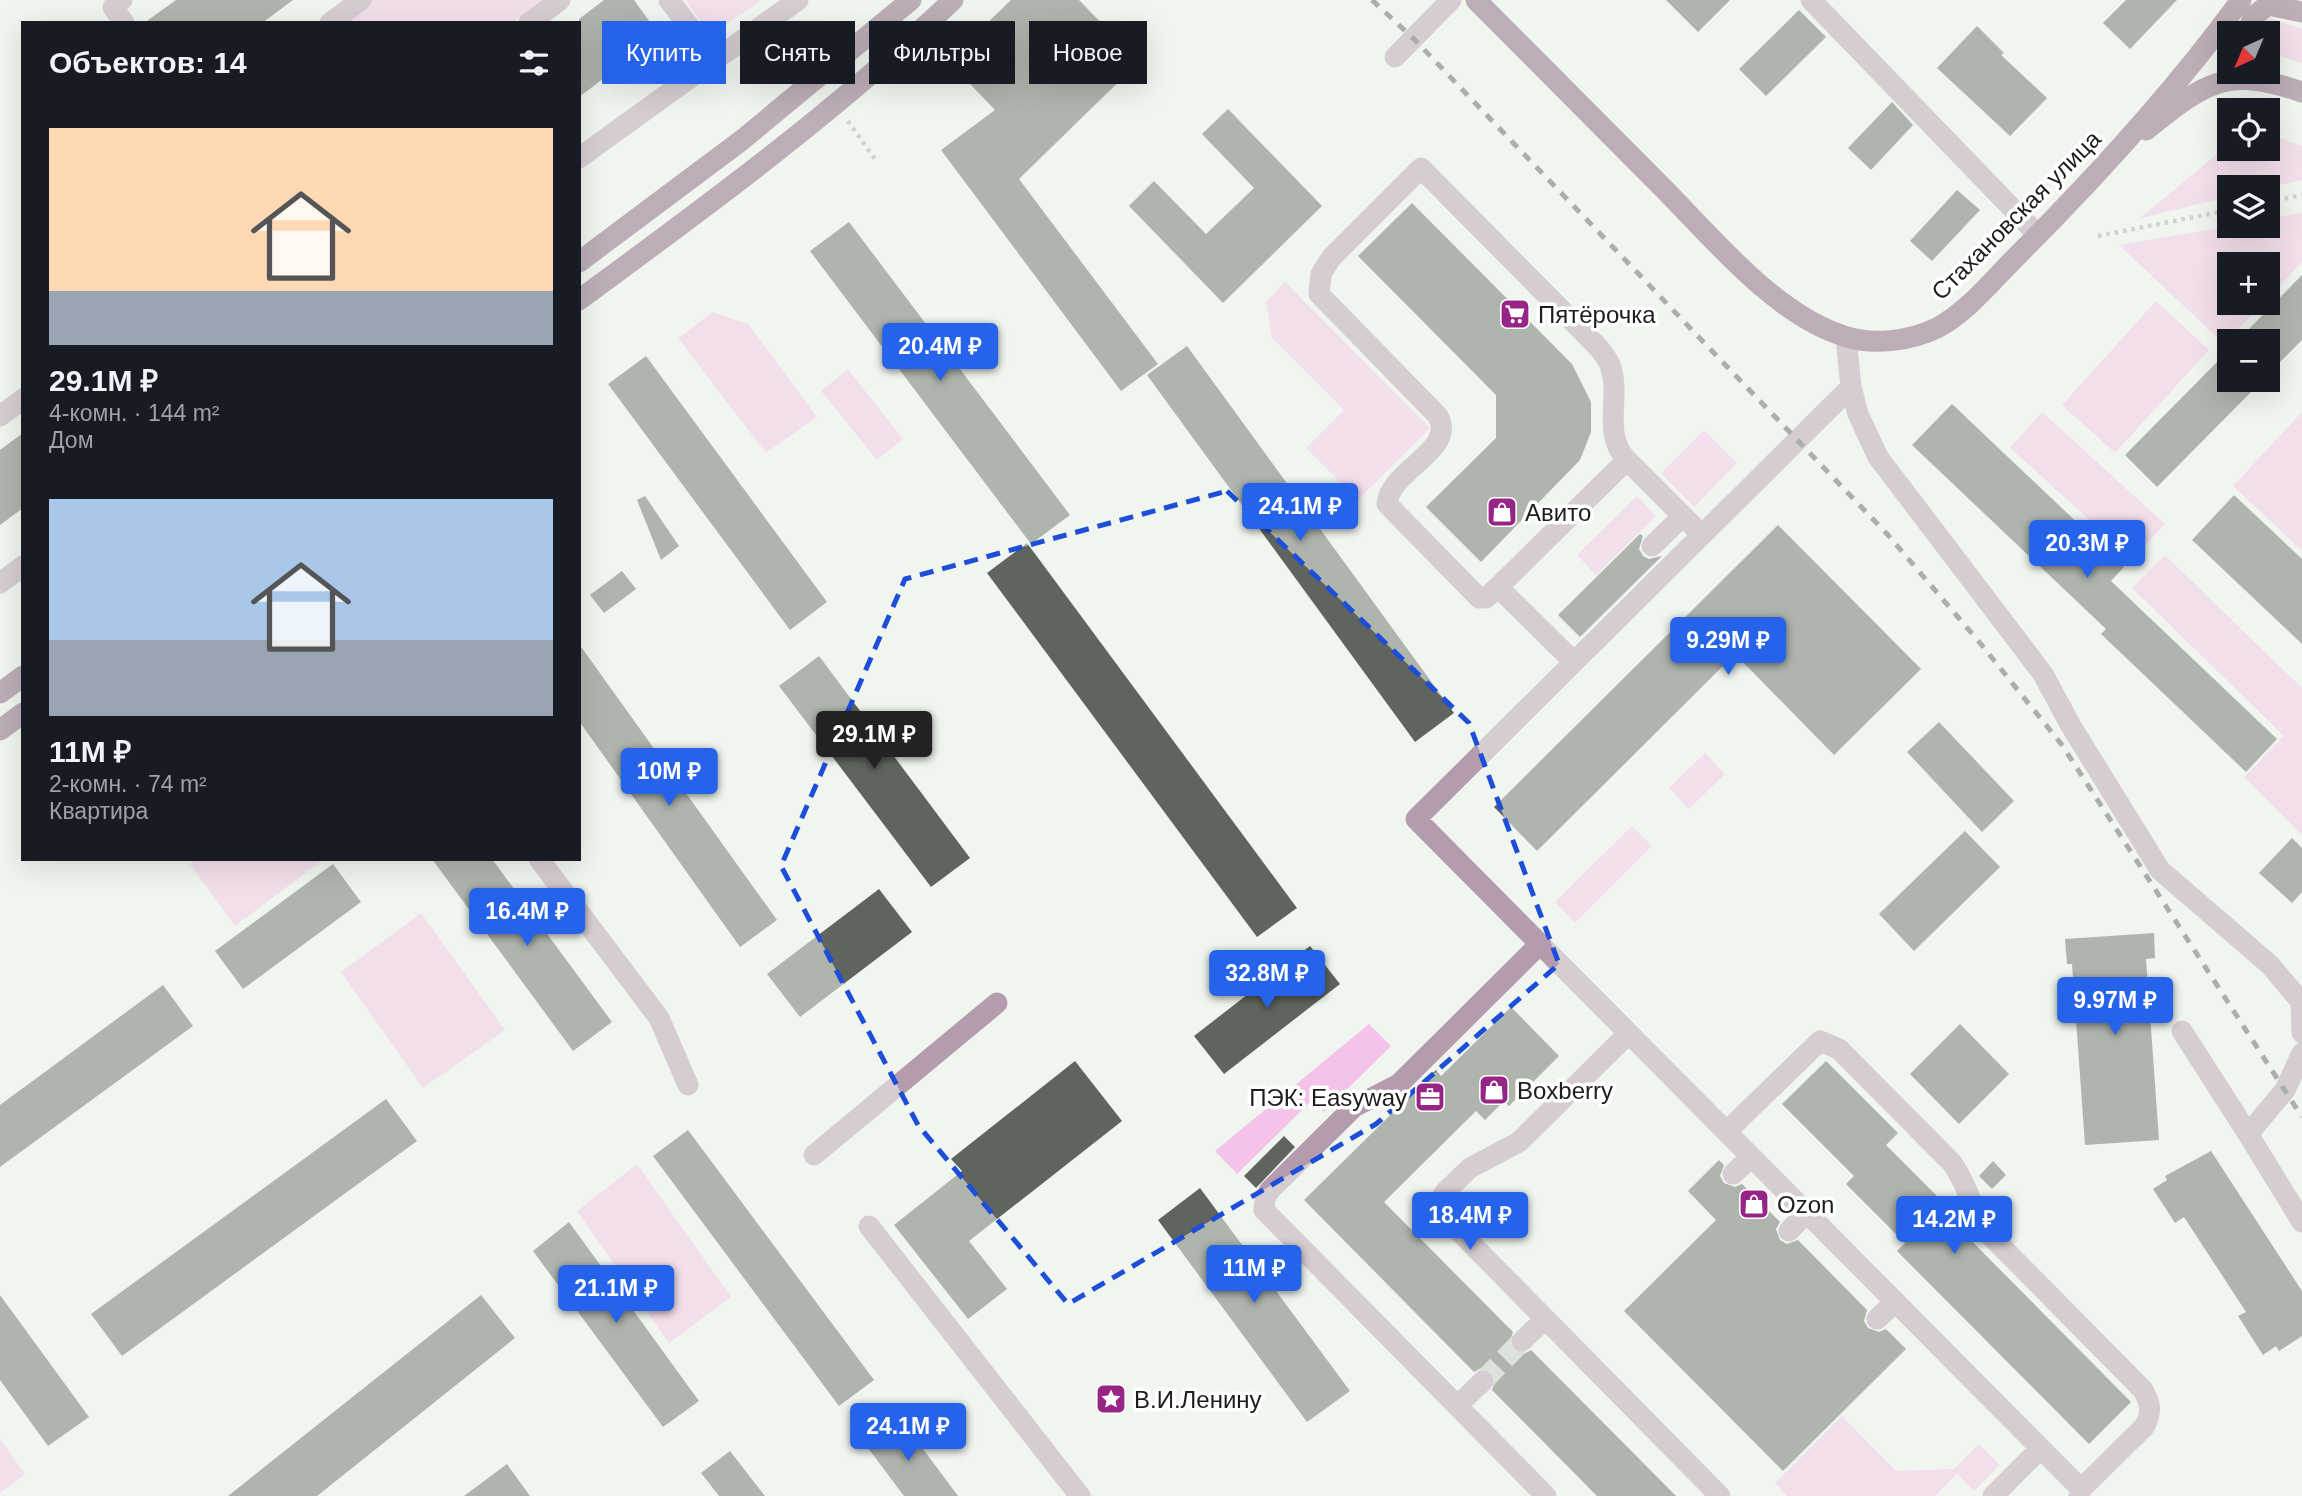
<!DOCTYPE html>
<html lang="ru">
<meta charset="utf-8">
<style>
body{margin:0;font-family:Helvetica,sans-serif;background:#242831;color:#f1f3f6;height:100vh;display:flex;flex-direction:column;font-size:26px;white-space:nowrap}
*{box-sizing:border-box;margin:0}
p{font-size:23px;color:#9ea1a6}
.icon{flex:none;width:38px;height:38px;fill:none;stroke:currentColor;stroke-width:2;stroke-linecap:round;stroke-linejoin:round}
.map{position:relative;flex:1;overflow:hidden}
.sheet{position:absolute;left:21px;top:21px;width:560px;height:840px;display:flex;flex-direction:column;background:#171b24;border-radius:0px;box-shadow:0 7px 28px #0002}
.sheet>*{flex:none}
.hud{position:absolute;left:602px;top:21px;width:665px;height:63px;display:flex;gap:14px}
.needle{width:46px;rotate:224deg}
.buttons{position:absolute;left:2217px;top:21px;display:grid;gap:14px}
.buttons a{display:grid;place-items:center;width:63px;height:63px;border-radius:0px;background:#171b24;box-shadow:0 7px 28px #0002;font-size:35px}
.price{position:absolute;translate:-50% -60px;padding:0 16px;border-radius:7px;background:#2563eb;color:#fff;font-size:23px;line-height:46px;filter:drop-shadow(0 2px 4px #0008)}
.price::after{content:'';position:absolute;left:50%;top:42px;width:21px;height:16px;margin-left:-10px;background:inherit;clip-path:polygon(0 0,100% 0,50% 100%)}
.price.current{background:#222;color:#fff}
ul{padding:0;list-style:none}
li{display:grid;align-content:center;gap:14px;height:371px;padding:0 28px}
li span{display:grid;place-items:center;height:217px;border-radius:0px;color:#555}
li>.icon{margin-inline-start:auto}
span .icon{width:126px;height:126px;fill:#fffc;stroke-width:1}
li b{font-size:30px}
h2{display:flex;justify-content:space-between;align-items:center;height:84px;padding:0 28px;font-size:30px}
.tag{padding:0 24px;border-radius:0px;background:#171b24;box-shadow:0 7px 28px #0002;font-size:24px;line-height:63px}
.tag.current{background:#2563eb;color:#fff}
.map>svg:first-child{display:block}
</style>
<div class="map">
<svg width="2302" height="1496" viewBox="0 0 2302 1496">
<rect width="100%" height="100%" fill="#f0f6ef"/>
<path fill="#f5c3e9" d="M371,0H544L512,23H342Z
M685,0H762L711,35Z
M2268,17L2302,29V63L2268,52V33H2252L2253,29Z
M2268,133L2302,146V180L2268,188L2230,187L2229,197L2140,218L2229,144L2230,149H2268Z
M2302,213V262L2268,298V264H2230V303H2263L2224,344L2119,245L2230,226H2268V219Z
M1285,282L1430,428L1358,500L1306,448L1344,410L1272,338L1266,302Z
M2156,301L2209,350L2115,453L2062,405Z
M713,312L749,325L817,417L766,453L678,338Z
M848,369L903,439L877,460L821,391Z
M2042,412L2165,524L2133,559L2010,448Z
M2302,412V551L2233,486Z
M1704,430L1737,463L1694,507L1661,473Z
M1637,496L1656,516L1596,575L1577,555Z
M2165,555L2302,688V835L2244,777L2284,736L2132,588Z
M1705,753L1725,774L1689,809L1669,788Z
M1632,826L1652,846L1575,923L1555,902Z
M196,859H324L235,926L190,864Z
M421,913L505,1030L423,1088L341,972Z
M1369,1024L1391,1046L1324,1112L1312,1100L1237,1174L1215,1151Z
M637,1164L731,1297L669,1343L577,1211Z
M1842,1416L1896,1471L1954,1469L1979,1444L2000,1465L1974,1491L1957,1474L1935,1496H1787L1775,1483Z
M0,1439L25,1474L0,1493Z"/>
<path fill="#5f645e" d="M176,0H293L262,23H144Z
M604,0H634L660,36L579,97V19Z
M1011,0H1079L1139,62L1019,179L1158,364L1121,391L941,150L995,110L948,61Z
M1666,0H1730L1698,32Z
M2126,0H2177L2130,49L2103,23Z
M1799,10L1826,37L1766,96L1739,69Z
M1977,26L2004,53L2001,55L2047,98L2010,136L1937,68Z
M1892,102L1913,125L1871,170L1848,148Z
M1228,109L1322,206L1223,303L1129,206L1154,181L1206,234L1254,188L1202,134Z
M1957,190L1980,210L1932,261L1910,241Z
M1412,203L1572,364L1591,402V432L1580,460L1481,562L1426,507L1496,438V395L1358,256Z
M849,222L1070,515L1031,544L810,251Z
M2302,275V340L2268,374V341H2237Z
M1187,346L1454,713L1415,742L1147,375Z
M2230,349V380H2263L2157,487L2125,455Z
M646,356L827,602L790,630L608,384Z
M1952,404L2124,567L2111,581L2277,739L2246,772L2101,634L2106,629L1912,445Z
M23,433V508L0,525V450Z
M2234,495L2302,559V644L2192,540Z
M645,496L679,546L661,560L637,500Z
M1778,525L1921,669L1834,755L1735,654L1537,851L1494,807Z
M1640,534L1643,536L1639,549L1643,556L1649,559L1662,556L1580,637L1558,615Z
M1027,543L1297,908L1257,937L987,573Z
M622,571L636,589L604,613L590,595Z
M579,644L777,920L740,947L579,721Z
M819,656L970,858L931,887L779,686Z
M1939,722L2014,801L1982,832L1907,752Z
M1965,831L2000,867L1914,951L1879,914Z
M2292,838L2302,848V892L2292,903L2259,873Z
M432,859H492L612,1022L573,1051Z
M333,864L361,902L243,989L215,951Z
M879,889L912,932L800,1017L767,974Z
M2154,933L2155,958L2146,959L2159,1140L2085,1145L2072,964H2067L2065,939Z
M1310,946L1340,984L1224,1074L1194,1036Z
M163,985L193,1026L0,1167V1105Z
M1511,1007L1559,1056L1509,1106L1504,1101L1485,1120L1476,1111L1384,1202L1513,1332L1509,1343L1513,1351L1524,1354L1531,1350L1676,1496H1597L1492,1390L1496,1379L1492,1371L1481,1368L1474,1372L1304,1200L1436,1070L1441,1076Z
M1960,1024L2009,1074L1959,1124L1910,1074Z
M1075,1061L1122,1121L969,1241L1007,1289L968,1319L894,1225L962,1171L951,1159Z
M1826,1061L1898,1133L1886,1145L1945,1204L1940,1209L2131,1402L2089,1444L1897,1251L1905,1243L1846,1184L1854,1176L1782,1104Z
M386,1099L417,1141L122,1356L91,1314Z
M688,1130L874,1380L839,1406L653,1156Z
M1284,1136L1295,1147L1256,1188L1244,1176Z
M2211,1151L2302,1291V1336L2279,1351L2276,1346L2263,1355L2238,1316L2246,1312L2184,1217L2175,1223L2153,1189L2167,1180L2165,1176Z
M1719,1160L1724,1165L1720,1176L1724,1183L1735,1187L1742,1184L1780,1222L1776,1229L1780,1240L1787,1244L1798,1240L1867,1310L1864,1321L1868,1328L1879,1332L1886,1329L1906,1349L1783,1471L1624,1311L1716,1220L1688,1191Z
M1993,1161L2006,1175L1992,1189L1979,1176Z
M1200,1188L1350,1391L1307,1422L1158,1220Z
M569,1222L699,1401L663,1427L533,1251Z
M0,1295L89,1417L48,1446L0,1380Z
M481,1295L515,1338L317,1496H228Z
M900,1418L958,1496H904L865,1444Z
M730,1451L765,1496H719L701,1473Z
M507,1464L530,1496H464Z"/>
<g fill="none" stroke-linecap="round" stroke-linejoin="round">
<path stroke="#c6cbc5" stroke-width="21" stroke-dasharray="21 10" stroke-linecap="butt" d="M1483,1381L1522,1341"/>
<path stroke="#a5aaa4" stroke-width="4.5" stroke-dasharray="3.5 5" stroke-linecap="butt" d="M848,121L875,159
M2268,202L2302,195
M2098,236L2230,210"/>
<path stroke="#b49cae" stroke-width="21" d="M122,0L113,7L124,23
M669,0L715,60
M1811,0L2038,235
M330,23L361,0
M529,23L560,0
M1395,57L1451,0
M579,158L798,0
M1846,337L1851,387L1858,414L1878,457L2043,674L2071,726L2160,870L2270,965L2302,1003
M1851,387L1416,819L2081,1489L2079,1496
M0,416L23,399
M1652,546L1683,516
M0,583L23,566
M1498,587L1486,598H1479L1387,504C1390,469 1457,451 1438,416L1319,294L1321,274L1331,258L1421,168L1598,347C1602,352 1608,359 1610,365C1622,397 1601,433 1627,460
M1574,662L1498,587L1627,460L1702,535
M539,859L659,1018L688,1085
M1540,944L1399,1084L1354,1107L1270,1190L1265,1198L1264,1210L1546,1496
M2301,1002L2302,1033
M2182,1031L2248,1134
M1628,1034L1519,1142L1470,1168L1445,1192L1440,1200L1439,1211L1720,1496
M2302,1053L2285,1090L2248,1134L2302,1222
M1726,1132L1820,1041L1839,1049L1952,1163C1969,1186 1972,1213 1990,1235L2143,1390C2151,1404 2152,1413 2144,1427L2081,1489
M814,1155L997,1003
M1733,1174L1751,1157
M869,1226L1080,1496
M1789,1231L1806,1213
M1877,1319L1895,1302
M1522,1341L1545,1319
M1457,1406L1483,1381
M1993,1496L2040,1449"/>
<path stroke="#7c5473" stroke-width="21" d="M1476,0C1538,62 1600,125 1662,187C1713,238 1774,314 1844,336C1873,346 1910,341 1937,328C1967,312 1991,282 2015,258C2096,177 2174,92 2241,0
M2246,33L2255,15L2268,5L2302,12
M2146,130C2204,84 2225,65 2302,92
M579,262L742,140L911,0
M579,300C707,206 838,110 953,0
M0,693L23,676
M0,730L23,713"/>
<path stroke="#565955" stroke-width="5" stroke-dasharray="9 9" stroke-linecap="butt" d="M1372,0L1414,39L1888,535L1980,643L2062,745L2302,1117"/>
</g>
<path d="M0 0H2302V1496H0ZM1227,491L1469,723L1559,964L1376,1124L1068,1304L918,1125L781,866L905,579Z" fill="#f0f6ef" fill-opacity=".55" fill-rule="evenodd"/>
<path fill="none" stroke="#1d4ed8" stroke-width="5" stroke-dasharray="14 9" stroke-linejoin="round" d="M1227,491L1469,723L1559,964L1376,1124L1068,1304L918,1125L781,866L905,579Z"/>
<defs>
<g id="supermarket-square" transform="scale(1.575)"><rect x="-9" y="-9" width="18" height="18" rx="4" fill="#962585" stroke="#fff"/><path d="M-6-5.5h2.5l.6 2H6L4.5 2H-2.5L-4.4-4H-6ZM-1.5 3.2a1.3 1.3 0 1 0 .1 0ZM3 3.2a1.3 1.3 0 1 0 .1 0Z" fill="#fff"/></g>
<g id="shop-square" transform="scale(1.575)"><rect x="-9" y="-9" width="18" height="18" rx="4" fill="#962585" stroke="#fff"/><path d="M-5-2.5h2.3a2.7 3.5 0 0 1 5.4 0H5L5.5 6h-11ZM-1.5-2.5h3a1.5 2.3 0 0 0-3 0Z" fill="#fff"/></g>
<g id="office-square" transform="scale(1.575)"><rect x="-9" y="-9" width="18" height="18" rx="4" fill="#962585" stroke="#fff"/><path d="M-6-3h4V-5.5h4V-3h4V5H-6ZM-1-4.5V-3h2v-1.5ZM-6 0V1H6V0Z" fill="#fff"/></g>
<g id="sight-square" transform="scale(1.575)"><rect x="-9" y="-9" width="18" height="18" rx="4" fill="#962585" stroke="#fff"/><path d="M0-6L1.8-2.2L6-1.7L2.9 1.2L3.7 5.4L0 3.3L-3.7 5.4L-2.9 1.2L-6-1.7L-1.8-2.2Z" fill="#fff"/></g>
</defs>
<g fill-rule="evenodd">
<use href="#supermarket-square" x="1515" y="314"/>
<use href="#shop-square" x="1502" y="512"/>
<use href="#shop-square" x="1494" y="1090"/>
<use href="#office-square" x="1430" y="1097"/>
<use href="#shop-square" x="1754" y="1204"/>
<use href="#sight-square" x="1111" y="1399"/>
</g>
<g text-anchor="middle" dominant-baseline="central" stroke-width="7" stroke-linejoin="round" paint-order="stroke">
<g font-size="24" fill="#1c1e1b" stroke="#fff">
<text transform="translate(2016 215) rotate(-45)">Стахановская улица</text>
</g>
<g font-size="24" fill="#1c1e1b" stroke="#fff" text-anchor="start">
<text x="1538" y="314">Пятёрочка</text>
<text x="1525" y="512">Авито</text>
<text x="1517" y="1090">Boxberry</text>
<text x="1407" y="1097" text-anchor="end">ПЭК: Easyway</text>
<text x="1777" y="1204">Ozon</text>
<text x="1134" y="1399">В.И.Ленину</text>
</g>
</g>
</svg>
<div class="buttons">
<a><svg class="needle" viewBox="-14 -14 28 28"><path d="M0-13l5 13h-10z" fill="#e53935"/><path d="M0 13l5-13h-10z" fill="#9ea1a6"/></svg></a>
<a><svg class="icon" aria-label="locate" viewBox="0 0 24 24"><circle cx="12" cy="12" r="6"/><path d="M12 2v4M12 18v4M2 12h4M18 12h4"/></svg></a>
<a><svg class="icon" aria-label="layers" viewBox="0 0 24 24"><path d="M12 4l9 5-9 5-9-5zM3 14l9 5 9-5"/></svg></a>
<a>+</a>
<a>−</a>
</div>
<b class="price" style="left:940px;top:383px">20.4M ₽</b>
<b class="price" style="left:1300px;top:543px">24.1M ₽</b>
<b class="price" style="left:2087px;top:580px">20.3M ₽</b>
<b class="price" style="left:1728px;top:677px">9.29M ₽</b>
<b class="price current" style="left:874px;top:771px">29.1M ₽</b>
<b class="price" style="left:669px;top:808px">10M ₽</b>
<b class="price" style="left:527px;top:948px">16.4M ₽</b>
<b class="price" style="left:1267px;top:1010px">32.8M ₽</b>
<b class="price" style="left:2115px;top:1037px">9.97M ₽</b>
<b class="price" style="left:1470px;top:1252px">18.4M ₽</b>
<b class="price" style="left:1954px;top:1256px">14.2M ₽</b>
<b class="price" style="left:1254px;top:1305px">11M ₽</b>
<b class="price" style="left:616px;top:1325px">21.1M ₽</b>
<b class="price" style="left:908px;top:1463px">24.1M ₽</b>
<div class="hud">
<a class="tag current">Купить</a>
<a class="tag">Снять</a>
<a class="tag">Фильтры</a>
<a class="tag">Новое</a>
</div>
<section class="sheet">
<h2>Объектов: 14<svg class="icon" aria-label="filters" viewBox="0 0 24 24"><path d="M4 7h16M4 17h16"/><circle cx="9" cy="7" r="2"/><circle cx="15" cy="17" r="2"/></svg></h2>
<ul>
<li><span style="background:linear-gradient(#ffd9b3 75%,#9aa5b1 0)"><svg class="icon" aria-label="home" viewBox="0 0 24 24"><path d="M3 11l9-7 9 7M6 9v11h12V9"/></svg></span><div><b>29.1M ₽</b><p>4-комн. · 144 m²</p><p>Дом</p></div></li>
<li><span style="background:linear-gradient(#a9c7e8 65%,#9aa5b1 0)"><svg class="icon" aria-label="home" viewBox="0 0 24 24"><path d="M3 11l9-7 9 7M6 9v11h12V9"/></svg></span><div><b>11M ₽</b><p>2-комн. · 74 m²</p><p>Квартира</p></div></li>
</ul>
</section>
</div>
